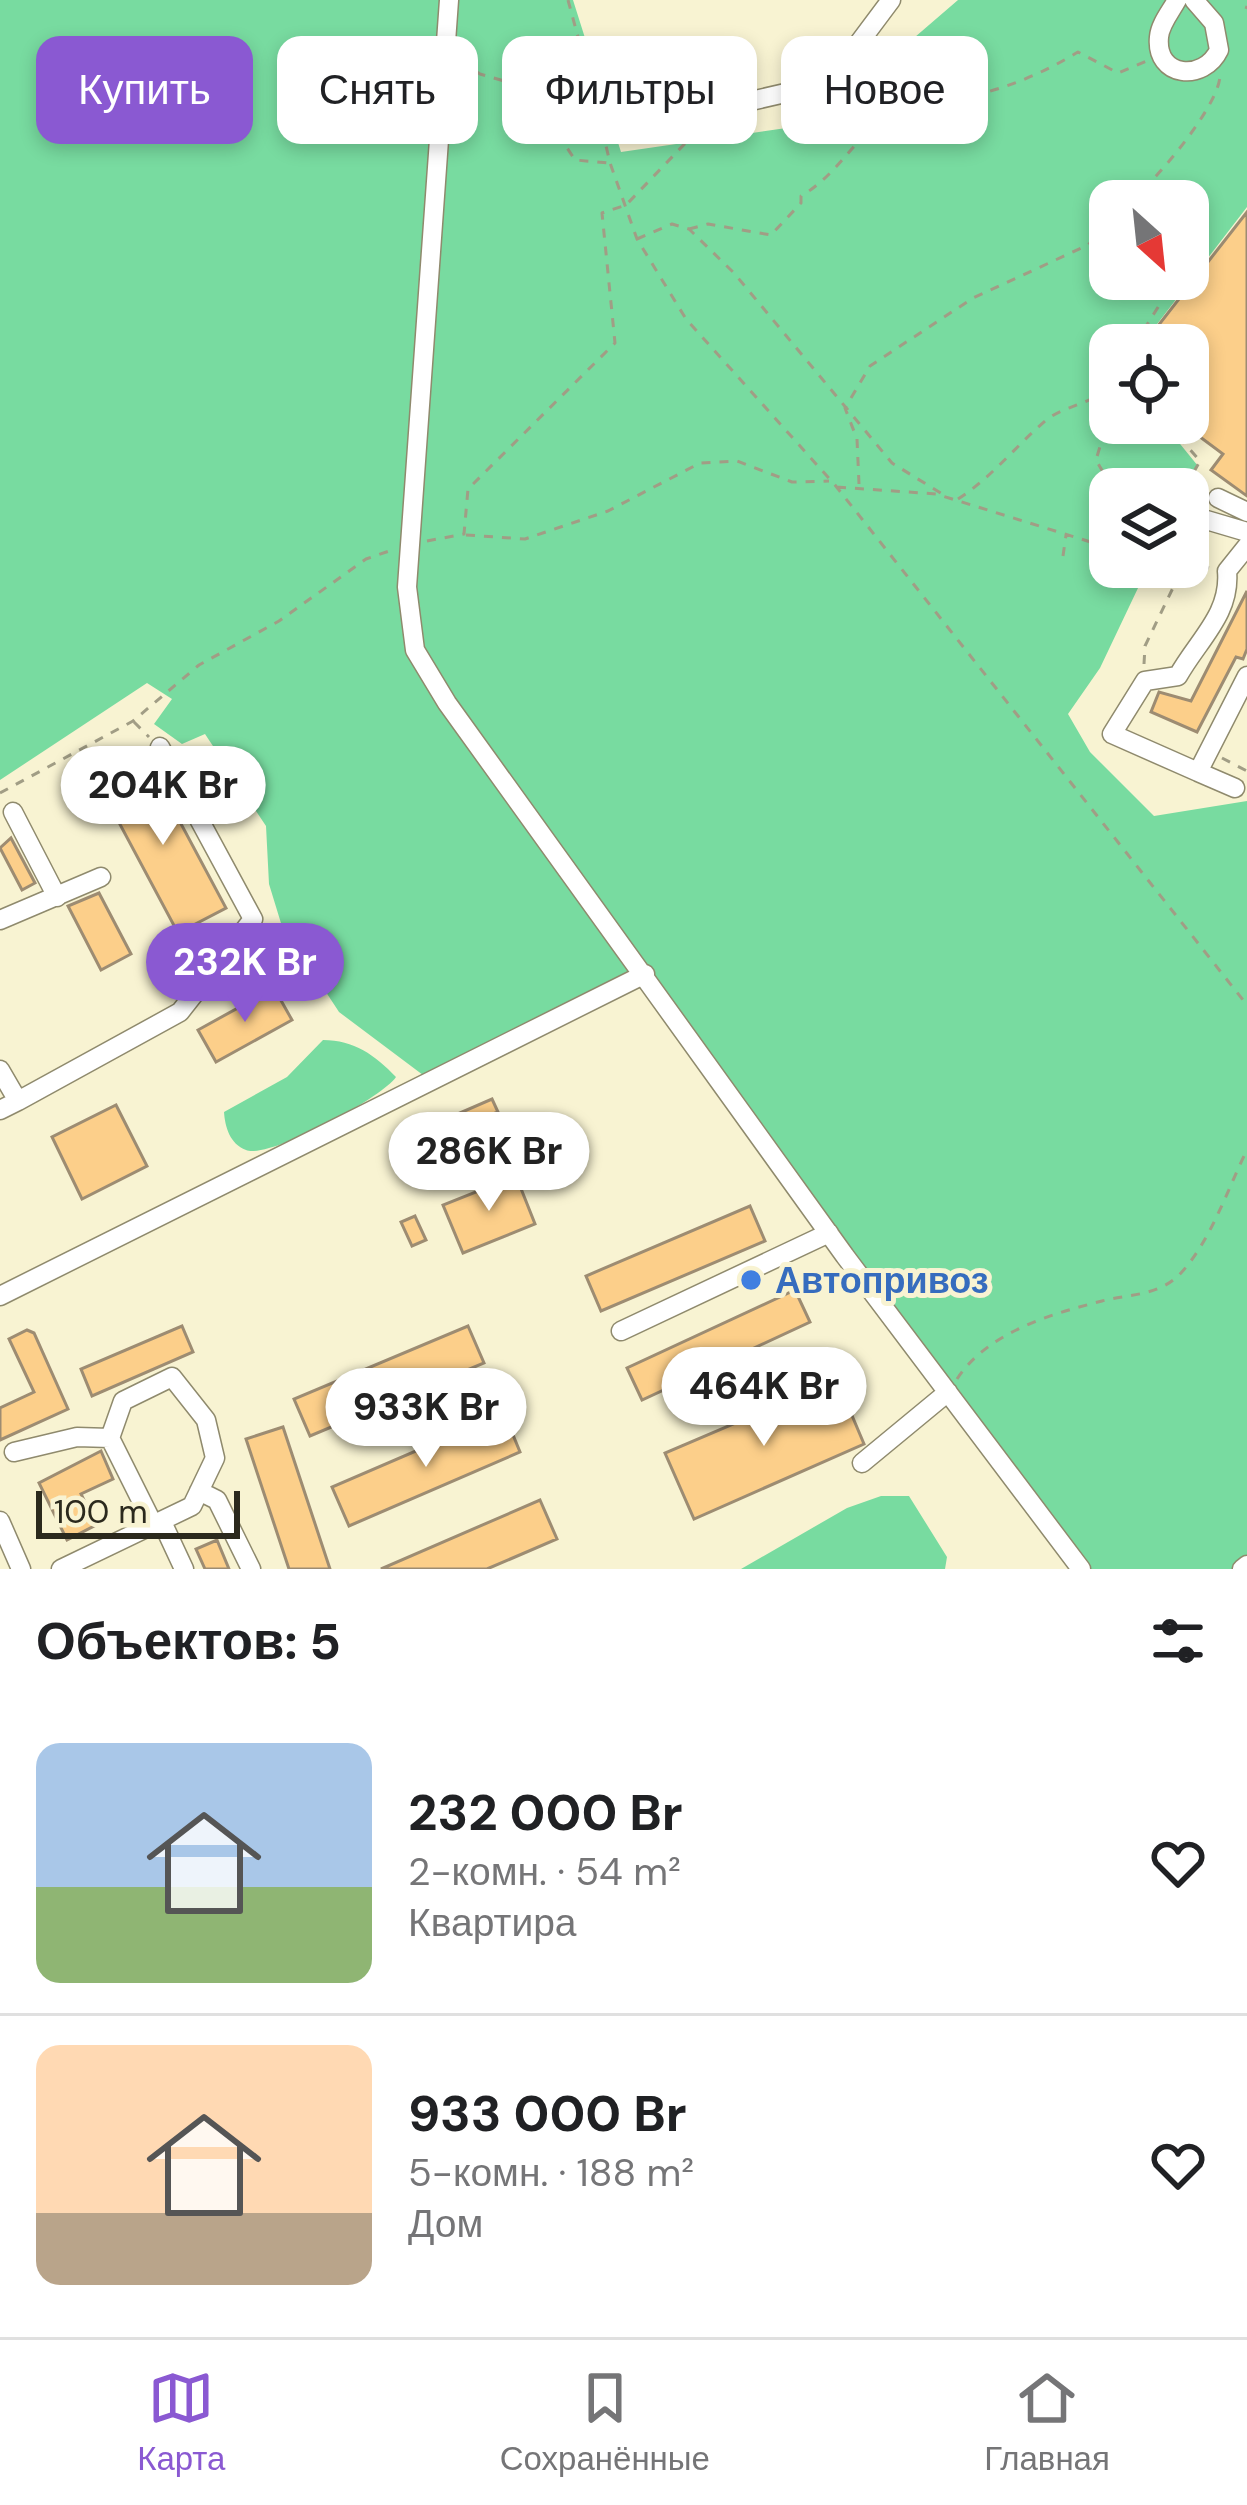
<!DOCTYPE html>
<html lang="ru">
<meta charset="utf-8">
<style>
body{margin:0;font-family:"DM Sans",sans-serif;background:#f2f2f2;color:#202124;height:100vh;display:flex;flex-direction:column;font-size:45px;white-space:nowrap}
*{box-sizing:border-box;margin:0}
p{font-size:39px;color:#757577}
.icon{flex:none;width:66px;height:66px;fill:none;stroke:currentColor;stroke-width:2;stroke-linecap:round;stroke-linejoin:round}
.map{position:relative;height:1569px;overflow:hidden}
.panel{display:flex;flex-direction:column;background:#fff;flex:1}
.panel>*{flex:none}
.guide{position:absolute;left:36px;top:36px;width:1176px;height:108px;display:flex;gap:24px}
.needle{width:78px;rotate:153deg}
.fabs{position:absolute;left:1089px;top:180px;display:grid;gap:24px}
.fabs a{display:grid;place-items:center;width:120px;height:120px;border-radius:24px;background:#fff;box-shadow:0 6px 18px #0003;font-size:60px}
.scale{position:absolute;left:36px;bottom:30px;width:204px;box-sizing:border-box;padding-left:12px;border:6px solid #2b291d;border-top:0;font-size:33px;line-height:42px;white-space:nowrap;color:#2b291d;-webkit-text-stroke:9px #f8f3d2;paint-order:stroke}
.price{position:absolute;translate:-50% -102px;padding:0 27px;border-radius:42px;background:#fff;color:#222;font-size:39px;line-height:78px;filter:drop-shadow(0 3px 6px #0008)}
.price::after{content:'';position:absolute;left:50%;top:72px;width:36px;height:27px;margin-left:-18px;background:inherit;clip-path:polygon(0 0,100% 0,50% 100%)}
.price.selected{background:#8a59d2;color:#fff}
ul{padding:0;list-style:none}
li{display:flex;align-items:center;gap:36px;height:300px;padding:0 36px}
li+li{border-top:3px solid #e0e0e0}
li span{display:grid;place-items:center;flex:none;width:336px;height:240px;border-radius:24px;color:#555}
li>.icon{margin-inline-start:auto}
span .icon{width:144px;height:144px;fill:#fffc;stroke-width:1}
li b{font-size:51px}
h2{display:flex;justify-content:space-between;align-items:center;height:144px;padding:0 36px;font-size:51px}
.pill{padding:0 42px;border-radius:24px;background:#fff;box-shadow:0 6px 18px #0003;font-size:42px;line-height:108px}
.pill.selected{background:#8a59d2;color:#fff}
.menu{display:flex;justify-content:space-around;align-items:center;height:168px;border-top:3px solid #e0e0e0;background:#fff;font-size:33px;color:#757577}
.menu a{display:grid;justify-items:center;gap:6px}
.menu .selected{color:#8a59d2}
.map>svg:first-child{display:block}
</style>
<div class="map">
<svg width="1247" height="1569" viewBox="0 0 1247 1569">
<rect width="100%" height="100%" fill="#f8f3d2"/>
<path fill="#78dba0" fill-rule="evenodd" d="M0,0H573L621,152L814,124L958,0H1247V207L1141,345H1110V423H1163L1198,466L1186,489H1110V567H1148L1100,668L1068,714L1090,752L1154,816L1247,801V1569H1081L645,975L431,1081L339,1012L303,957L286,965L284,933L269,884L266,826L205,734L182,744L154,724L172,699L147,683L0,780ZM1110,201H1188V279H1110Z
M323,1040C354,1040 375,1055 396,1077C382,1098 268,1160 246,1150C230,1144 225,1127 224,1112L287,1077Z
M881,1496H909L947,1557L945,1569H741L847,1508Z"/>
<path fill="#fccf8a" stroke="#9d8c72" stroke-width="3" d="M1247,212V496L1211,470L1223,454L1188,428V345H1143Z
M1247,591V649L1243,659L1236,657L1197,732L1151,712L1159,692L1191,701Z
M148,762L226,908L178,933L100,787Z
M11,838L35,883L22,890L0,848Z
M99,893L131,954L101,970L68,906Z
M274,988L292,1020L216,1062L198,1030Z
M492,1099L498,1112L460,1127L455,1115Z
M116,1105L147,1166L82,1199L52,1137Z
M516,1176L535,1224L463,1253L443,1205Z
M750,1206L765,1241L601,1311L586,1276Z
M415,1216L426,1240L412,1246L401,1222Z
M795,1290L810,1322L642,1400L627,1368Z
M182,1326L193,1352L92,1396L81,1369Z
M468,1326L484,1363L310,1436L294,1399Z
M27,1330L34,1333L68,1409L0,1440V1408L34,1392L9,1339Z
M837,1380L864,1444L694,1519L665,1453Z
M504,1413L520,1452L349,1526L332,1487Z
M283,1427L330,1569H289L246,1439Z
M101,1451L113,1479L81,1494L96,1525L67,1540L39,1483Z
M540,1500L557,1539L487,1569H381Z
M217,1540L229,1569H205L196,1549Z"/>
<g fill="none" stroke-linecap="round" stroke-linejoin="round">
<g stroke="#8f8a6d" stroke-width="21">
<path id="minor" d="M449,0L407,587L415,650L447,703L845,1256L1081,1569
M1177,0C1171,11 1160,24 1159,37C1155,78 1204,82 1219,50L1214,23L1194,0
M608,87L646,125L829,83L891,0
M1218,498L1247,512
M1203,519L1247,532
M1247,546L1227,571C1231,614 1198,640 1178,676L1145,681L1112,734L1198,772L1247,676
M1198,772L1235,788
M13,812L57,897
M0,920L101,877
M0,1070L18,1101L0,1110
M18,1101L180,1012L253,919L160,747
M0,1296L645,974
M621,1331L829,1233
M14,1452L77,1437L110,1438
M862,1463L948,1392
M199,1491L217,1500L251,1569
M0,1521L21,1569
M163,1524L184,1569
M61,1569L192,1506L215,1458L206,1420L172,1377L123,1401L110,1438L155,1528
M1242,1569L1247,1565"/>
</g>
<path stroke="#a19d85" stroke-width="3" stroke-dasharray="9 9" stroke-linecap="butt" d="M568,0L591,85
M1246,9L1247,6
M462,62L480,74L528,88L575,160L610,163
M594,94L610,163L637,239L686,319L835,485L1247,1005
M1130,201C1155,182 1220,105 1220,75
M689,229L708,224L771,235L801,203V196C843,172 859,126 904,106C926,97 946,99 968,96C1005,90 1047,71 1078,52L1118,73L1149,60
M637,239L672,224L689,229L734,273L892,463L947,497
M1134,345L1162,301L1157,279
M1104,394V433L1096,460L1113,489
M1167,423L1200,461L1184,489
M859,484L857,439L845,408L870,366L973,298L1088,245L1110,222
M837,487L936,494L1110,548
M958,499C991,478 1015,447 1045,421C1067,403 1094,406 1110,383
M466,535L525,539L608,511L700,463L737,461L792,482L829,481
M427,541L464,534L468,489L615,343L602,213L626,205L697,131
M1063,556L1066,535
M1188,562L1209,568
M1144,664L1145,646L1183,567
M134,722L149,737
M1222,758L1247,771
M0,793L133,721L199,665L279,621L366,559L395,549
M957,1379C987,1333 1050,1314 1102,1301C1129,1294 1159,1296 1180,1274C1211,1241 1227,1190 1247,1150"/>
<use href="#minor" stroke="#fff" stroke-width="18"/>
</g>
<circle fill="#3f7fe0" stroke="#f8f3d2" stroke-width="4.5" cx="751" cy="1280" r="12"/>
<g text-anchor="middle" dominant-baseline="central" stroke-width="10" stroke-linejoin="round" paint-order="stroke">
<g font-size="36" font-weight="bold" fill="#366cbe" stroke="#f8f3d2" text-anchor="start">
<text x="775" y="1280">Автопривоз</text>
</g>
</g>
</svg>
<div class="fabs">
<a><svg class="needle" viewBox="-14 -14 28 28"><path d="M0-13l5 13h-10z" fill="#e53935"/><path d="M0 13l5-13h-10z" fill="#757577"/></svg></a>
<a><svg class="icon" aria-label="locate" viewBox="0 0 24 24"><circle cx="12" cy="12" r="6"/><path d="M12 2v4M12 18v4M2 12h4M18 12h4"/></svg></a>
<a><svg class="icon" aria-label="layers" viewBox="0 0 24 24"><path d="M12 4l9 5-9 5-9-5zM3 14l9 5 9-5"/></svg></a>
</div>
<div class="scale">100 m</div>
<b class="price" style="left:163px;top:848px">204K Br</b>
<b class="price selected" style="left:245px;top:1025px">232K Br</b>
<b class="price" style="left:489px;top:1214px">286K Br</b>
<b class="price" style="left:764px;top:1449px">464K Br</b>
<b class="price" style="left:426px;top:1470px">933K Br</b>
<div class="guide">
<a class="pill selected">Купить</a>
<a class="pill">Снять</a>
<a class="pill">Фильтры</a>
<a class="pill">Новое</a>
</div>
</div>
<section class="panel">
<h2>Объектов: 5<svg class="icon" aria-label="filters" viewBox="0 0 24 24"><path d="M4 7h16M4 17h16"/><circle cx="9" cy="7" r="2"/><circle cx="15" cy="17" r="2"/></svg></h2>
<ul>
<li><span style="background:linear-gradient(#a9c7e8 60%,#8fb573 0)"><svg class="icon" aria-label="home" viewBox="0 0 24 24"><path d="M3 11l9-7 9 7M6 9v11h12V9"/></svg></span><div><b>232 000 Br</b><p>2-комн. · 54 m²</p><p>Квартира</p></div><svg class="icon" aria-label="heart" viewBox="0 0 24 24"><path d="M12 20l-8-8c-3-5 5-10 8-4 3-6 11-1 8 4z"/></svg></li>
<li><span style="background:linear-gradient(#ffd9b3 70%,#b9a48a 0)"><svg class="icon" aria-label="home" viewBox="0 0 24 24"><path d="M3 11l9-7 9 7M6 9v11h12V9"/></svg></span><div><b>933 000 Br</b><p>5-комн. · 188 m²</p><p>Дом</p></div><svg class="icon" aria-label="heart" viewBox="0 0 24 24"><path d="M12 20l-8-8c-3-5 5-10 8-4 3-6 11-1 8 4z"/></svg></li>
</ul>
</section>
<nav class="menu">
<a class="selected"><svg class="icon" aria-label="map" viewBox="0 0 24 24"><path d="M3 6l6-2 6 2 6-2v14l-6 2-6-2-6 2zM9 4v14M15 6v14"/></svg>Карта</a>
<a><svg class="icon" aria-label="saved" viewBox="0 0 24 24"><path d="M7 4h10v16l-5-4-5 4z"/></svg>Сохранённые</a>
<a><svg class="icon" aria-label="home" viewBox="0 0 24 24"><path d="M3 11l9-7 9 7M6 9v11h12V9"/></svg>Главная</a>
</nav>
